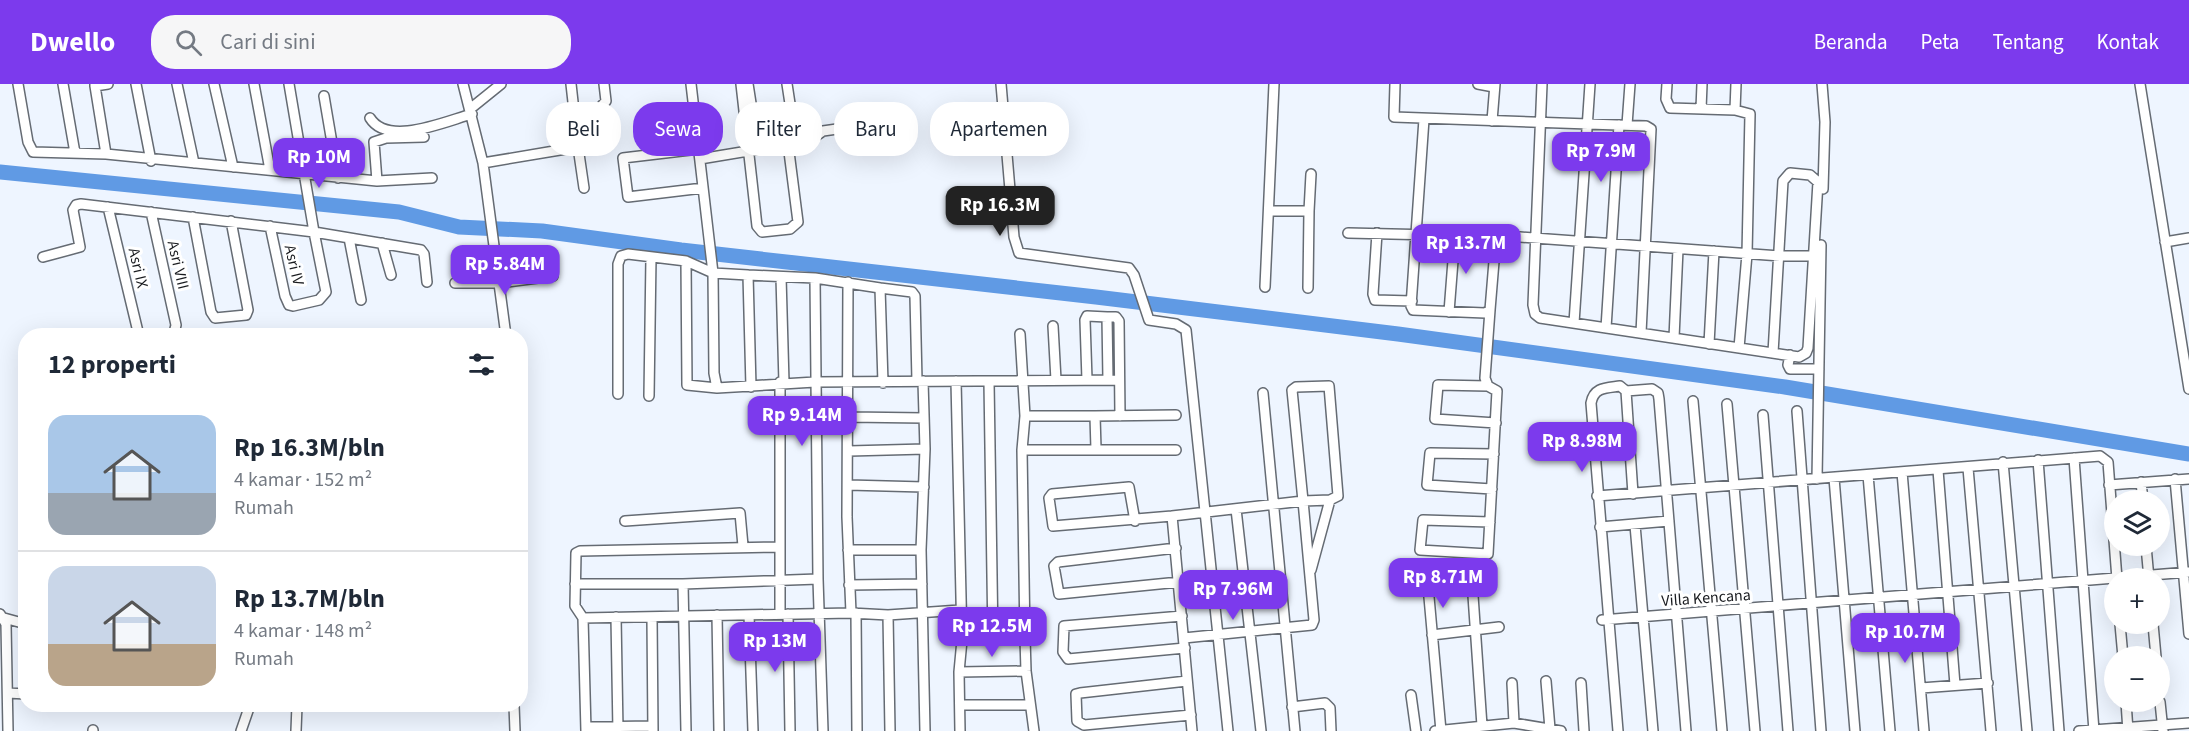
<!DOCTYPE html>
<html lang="id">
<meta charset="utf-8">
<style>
body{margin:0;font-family:"Source Sans 3",sans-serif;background:#f6f6f7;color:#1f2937;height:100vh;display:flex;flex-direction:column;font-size:22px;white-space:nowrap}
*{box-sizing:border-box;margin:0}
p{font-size:20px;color:#747a83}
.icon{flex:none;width:33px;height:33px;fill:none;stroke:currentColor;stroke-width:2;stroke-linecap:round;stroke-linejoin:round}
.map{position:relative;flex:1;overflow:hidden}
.side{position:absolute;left:18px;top:244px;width:510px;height:384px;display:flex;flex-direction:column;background:#fff;border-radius:24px;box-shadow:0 6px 24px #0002}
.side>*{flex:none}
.hud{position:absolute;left:546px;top:18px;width:570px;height:54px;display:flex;gap:12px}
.tools{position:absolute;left:2104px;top:406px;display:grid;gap:12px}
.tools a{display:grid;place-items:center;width:66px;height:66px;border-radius:50%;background:#fff;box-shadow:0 6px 24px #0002;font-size:30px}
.price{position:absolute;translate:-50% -51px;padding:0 14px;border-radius:12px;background:#7c3aed;color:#fff;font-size:20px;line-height:39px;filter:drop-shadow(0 2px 3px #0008)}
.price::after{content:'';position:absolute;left:50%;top:36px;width:18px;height:14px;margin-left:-9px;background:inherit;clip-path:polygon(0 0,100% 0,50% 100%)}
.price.selected{background:#222;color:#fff}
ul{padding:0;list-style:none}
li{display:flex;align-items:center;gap:18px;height:150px;padding:0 30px}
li+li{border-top:2px solid #e0e1e3}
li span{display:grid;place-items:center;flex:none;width:168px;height:120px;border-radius:18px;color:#555}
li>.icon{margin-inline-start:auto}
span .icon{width:72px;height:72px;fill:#fffc;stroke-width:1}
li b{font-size:26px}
h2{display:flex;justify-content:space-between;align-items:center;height:72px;padding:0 30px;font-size:26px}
.tag{padding:0 21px;border-radius:24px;background:#fff;box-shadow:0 6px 24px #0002;font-size:21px;line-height:54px}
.tag.selected{background:#7c3aed;color:#fff}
header{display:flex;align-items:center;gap:36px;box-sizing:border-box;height:84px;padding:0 30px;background:#7c3aed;color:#fff}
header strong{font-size:28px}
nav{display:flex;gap:33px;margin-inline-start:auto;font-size:21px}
.search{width:420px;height:54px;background:#f6f6f7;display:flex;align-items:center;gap:15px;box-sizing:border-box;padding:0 21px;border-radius:24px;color:#747a83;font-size:22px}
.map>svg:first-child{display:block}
</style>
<header>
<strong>Dwello</strong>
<div class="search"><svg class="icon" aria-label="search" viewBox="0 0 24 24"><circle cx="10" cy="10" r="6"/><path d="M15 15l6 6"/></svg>Cari di sini</div>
<nav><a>Beranda</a><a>Peta</a><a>Tentang</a><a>Kontak</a></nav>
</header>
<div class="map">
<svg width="2189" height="647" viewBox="0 0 2189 647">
<rect width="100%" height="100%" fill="#eef5ff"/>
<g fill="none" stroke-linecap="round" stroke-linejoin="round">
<path stroke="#609ae4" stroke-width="15" d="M0,88L399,128L459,143L542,147L681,166L1096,213L1398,250L1785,303L2189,370"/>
<g stroke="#656b73" stroke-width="12">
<path id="minor" d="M18,0L28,58L33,68L106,70L377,97L432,94
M63,0L75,69
M95,0V2L108,0
M136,0L151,77
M177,0L194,79
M214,0L233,83
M254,0L270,86
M463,0L483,79L506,252
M571,0L578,63
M691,0L713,189L714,289L717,304L815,298L1118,296
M741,0L757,142L762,148L790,145L798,138L788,60
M748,0L758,64
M787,0L796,59
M1001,0L1014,153L1019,169L1129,184L1134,191L1149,236L1176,240L1186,246L1228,647
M1395,0L1394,33L1646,42L1651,45L1641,249
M1478,0L1494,3
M1542,0L1533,221L1535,230L1540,234L1799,273L1806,269L1808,264L1818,98L1810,91L1790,89L1783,97L1773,269
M1667,0L1666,15L1670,24L1735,26L1750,30L1747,170L1739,264
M1822,0L1825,38L1823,105
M2140,0L2189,305
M95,2L106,70
M324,12L338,94
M470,25L501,0
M599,25L606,17L604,0
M1701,25L1702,0
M1735,26L1736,0
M370,34C388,63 446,37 472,30
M1424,35L1411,222L1413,226L1485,229L1490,226L1496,153
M1492,37L1495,0
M1627,41L1630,0
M699,65L623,74L628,113L703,104
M700,75L796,59L810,56L823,47L858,42
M483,79L578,63L584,104
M377,97L374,58L386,54L424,53
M108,123L139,252
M1269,127H1309L1308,204
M1309,127L1311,90
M151,128L176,241L174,249L164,252
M193,133L211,228L215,234L246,231L248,226L231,137
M270,142L285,212L289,221L293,222L319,216L326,208L314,148L421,166L424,170L427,198
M1348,149L1520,153L1781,172H1815
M1377,149L1373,210L1375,216L1412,217
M349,154L361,216
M2165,158L2189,154
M382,159L391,191
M43,173L80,163L73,126L76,121L81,120L314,148L289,0
M686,177L687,301L717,304
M781,193L784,299
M815,194L818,495L823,647
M848,198L847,433L851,529
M455,199H500L553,192
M1265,203L1274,0
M880,204L912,208L915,212L917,297
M1490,226L1485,294L1488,302L1497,307L1488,470L1420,466L1423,436L1490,438
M1449,228L1455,151
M1107,233H1116L1119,237L1120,332
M1574,239L1590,0
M1053,242L1056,296
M1606,244L1619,41
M266,250L267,252
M1674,254L1678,165
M1709,260L1714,167
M1790,271L1788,281L1790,285H1819
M1087,296L1085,236L1087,232L1107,233L1108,296
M923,297L925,365L921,466L925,647
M956,297L962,556L959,588L960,647
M989,298L993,556
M1329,302L1338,412L1330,416L1303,417L1292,306L1296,303Z
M1488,302L1438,301L1435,335L1496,339
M751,303L748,191L815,194L880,204L883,299
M1626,307L1652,305L1658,309L1659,315L1686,647
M1263,309L1295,647
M618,310V180L621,172L628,170L686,177L713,189L748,191
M649,312L651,173
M1693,317L1722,647
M1727,320L1755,647
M1797,327L1821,647
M1763,331L1788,647
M1025,332H1095
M849,333L924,334
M1096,365L1095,332L1176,331
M1022,366H1176
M849,367L925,365
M2074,374L2094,647
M2038,376L2059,647
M2003,378L2027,647
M1968,384L1991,647
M1938,386L1955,601
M1902,388L1924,647
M1868,391L1890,647
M1834,394L1855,647
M1817,395L1821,161
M2175,395L2189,550
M2141,398L2143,417
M848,401L924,403
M2109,401L2189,395
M1492,405L1427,401L1430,369L1494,370
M1597,412L2100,372L2108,378L2117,495
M1236,425L1261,647
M625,437L740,429L743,462
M1135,437L1129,403L1052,410L1049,414L1053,442L1172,432
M1635,441L1653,647
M1600,443L1669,437
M2146,462L2149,495
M1176,464L1058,478L1054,482L1059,510L1179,498
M848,466H921
M1311,486L1330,416
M1472,497L1482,642
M575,500H683
M849,501L922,500
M1428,502L1441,647
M856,529L857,647
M0,530L6,540L8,647
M780,530V298
M788,530L790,647
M717,531L719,647
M749,531L753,647
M888,531L890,647
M1182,532L1064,542L1063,568L1068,575L1185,564
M616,533L618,647
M4,534L26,540
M583,534L575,522L576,469L580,467L779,463
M652,534L653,647
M1602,536L2189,488
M2120,540L2123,573
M2153,540L2156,573
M1432,551L1499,543
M1025,554L1026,587L1034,647
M1184,554L1312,541L1314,536L1303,417L1172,432L1192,647
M962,556L1025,554L1022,366L1025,332L1020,250
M959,588L1026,587
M1187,597L1080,609L1076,610L1077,637L1084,641L1191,631
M1546,597L1550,645
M1512,599L1514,639
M1581,599L1584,647
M1921,604L1988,599
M8,609L26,610
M1411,611L1416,647
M2126,618L2128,647
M2160,618L2163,647
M514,621L515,647
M960,621H1030
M1292,623L1325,619L1330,624L1331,647
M586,643L652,642
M93,647V646
M241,647L250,621
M296,647L297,621
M586,647L583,534L851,529L888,531L960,526
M686,647L683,500L818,495
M1435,647L1514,639L1561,647
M1618,647L1591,319C1594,303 1606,304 1620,302L1626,307L1633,410
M2079,647L2189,639"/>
</g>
<use href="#minor" stroke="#fff" stroke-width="9"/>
</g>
<g text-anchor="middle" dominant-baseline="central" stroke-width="6" stroke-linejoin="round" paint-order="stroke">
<g font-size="16" fill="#191b1f" stroke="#fff">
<text transform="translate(178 181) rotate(77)">Asri VIII</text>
<text transform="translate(294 181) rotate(77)">Asri IV</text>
<text transform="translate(138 184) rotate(77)">Asri IX</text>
<text transform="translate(1706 514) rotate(-4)">Villa Kencana</text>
</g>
</g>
</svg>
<div class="tools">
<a><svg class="icon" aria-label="layers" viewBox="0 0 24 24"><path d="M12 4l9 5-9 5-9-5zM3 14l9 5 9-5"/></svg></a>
<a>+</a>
<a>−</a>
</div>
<b class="price" style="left:1601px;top:99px">Rp 7.9M</b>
<b class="price" style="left:319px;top:105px">Rp 10M</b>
<b class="price selected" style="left:1000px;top:153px">Rp 16.3M</b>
<b class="price" style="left:1466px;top:191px">Rp 13.7M</b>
<b class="price" style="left:505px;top:212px">Rp 5.84M</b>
<b class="price" style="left:802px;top:363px">Rp 9.14M</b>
<b class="price" style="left:1582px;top:389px">Rp 8.98M</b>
<b class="price" style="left:1443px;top:525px">Rp 8.71M</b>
<b class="price" style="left:1233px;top:537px">Rp 7.96M</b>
<b class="price" style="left:992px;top:574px">Rp 12.5M</b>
<b class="price" style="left:1905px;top:580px">Rp 10.7M</b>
<b class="price" style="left:775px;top:589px">Rp 13M</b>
<div class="hud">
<a class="tag">Beli</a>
<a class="tag selected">Sewa</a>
<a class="tag">Filter</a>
<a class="tag">Baru</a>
<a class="tag">Apartemen</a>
</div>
<section class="side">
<h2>12 properti<svg class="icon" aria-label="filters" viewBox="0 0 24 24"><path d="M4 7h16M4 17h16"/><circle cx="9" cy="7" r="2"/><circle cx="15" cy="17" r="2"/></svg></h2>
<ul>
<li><span style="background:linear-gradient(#a9c7e8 65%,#9aa5b1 0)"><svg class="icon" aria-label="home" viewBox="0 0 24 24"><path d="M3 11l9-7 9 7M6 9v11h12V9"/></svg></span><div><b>Rp 16.3M/bln</b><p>4 kamar · 152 m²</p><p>Rumah</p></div></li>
<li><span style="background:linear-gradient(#c9d6e8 65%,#b9a48a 0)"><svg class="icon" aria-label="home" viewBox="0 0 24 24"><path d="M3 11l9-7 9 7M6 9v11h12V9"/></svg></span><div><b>Rp 13.7M/bln</b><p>4 kamar · 148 m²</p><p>Rumah</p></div></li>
</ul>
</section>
</div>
